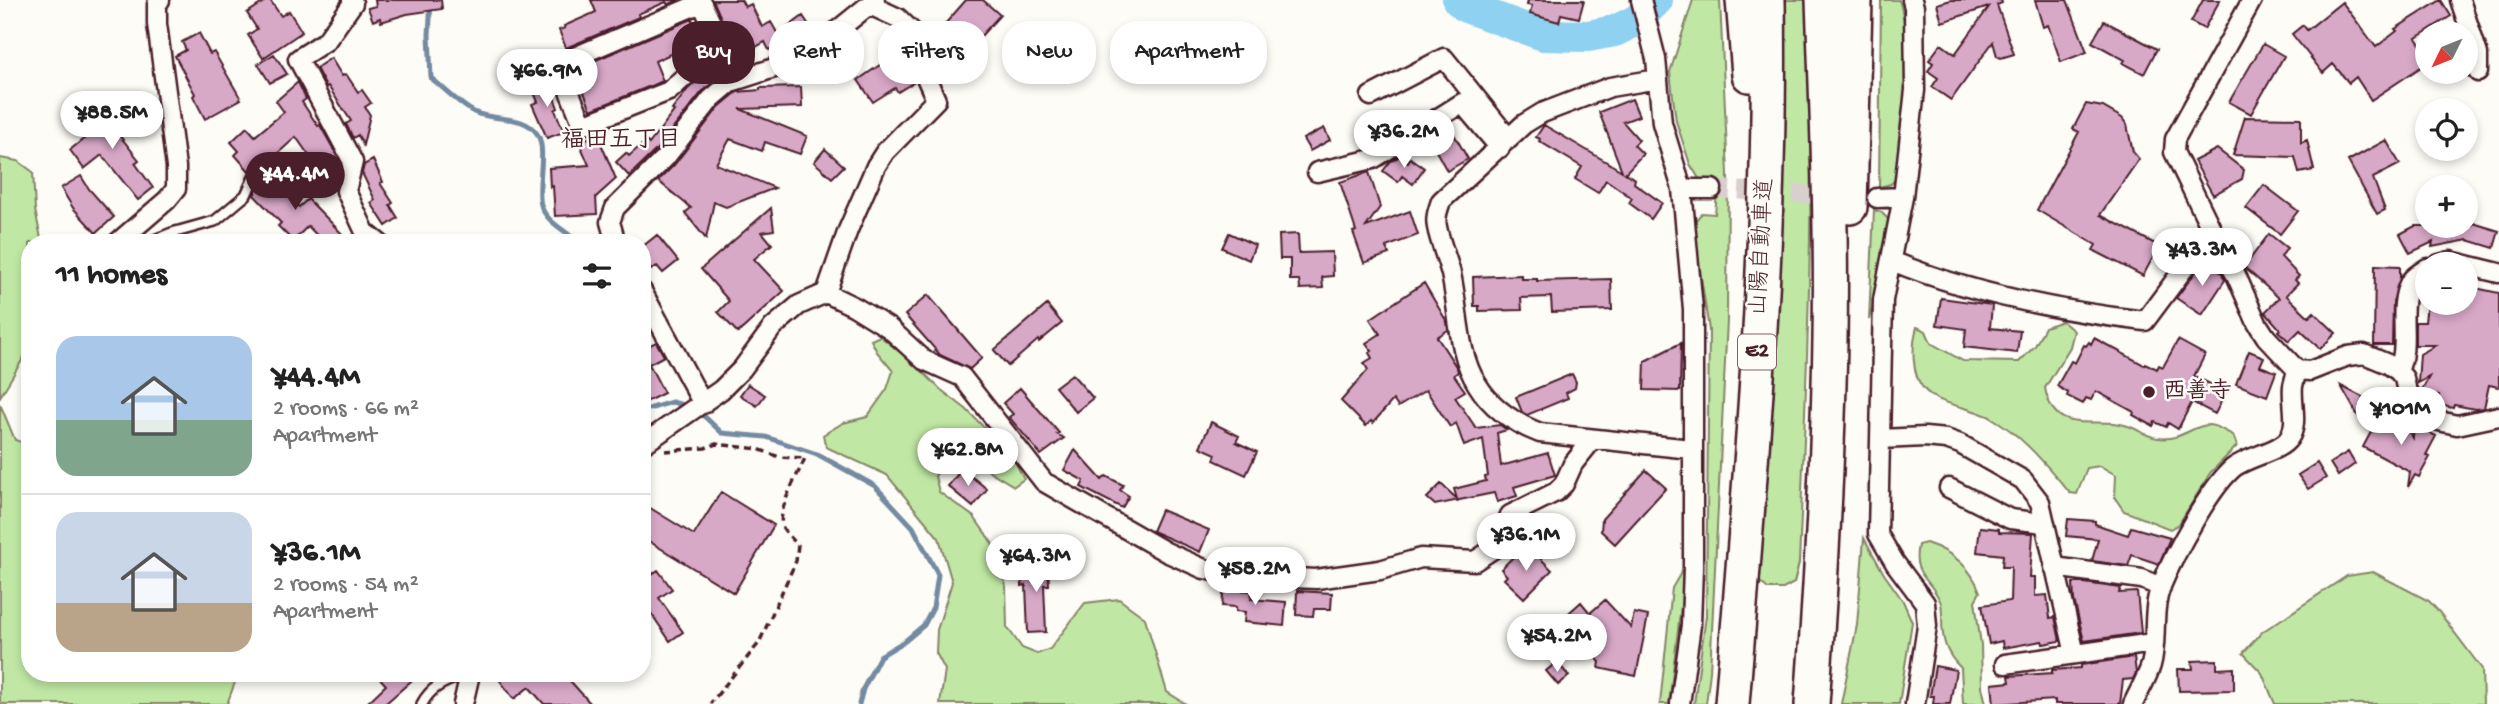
<!DOCTYPE html>
<meta charset="utf-8">
<style>
body{margin:0;font-family:"Gochi Hand","Klee One",sans-serif;background:#f6f6f6;color:#222;height:100vh;display:flex;flex-direction:column;font-size:26px;white-space:nowrap}
*{box-sizing:border-box;margin:0}
p{font-size:23px;color:#767676}
.icon{flex:none;width:38px;height:38px;fill:none;stroke:currentColor;stroke-width:2;stroke-linecap:round;stroke-linejoin:round}
.map{position:relative;flex:1;overflow:hidden}
.panel{position:absolute;left:21px;top:234px;width:630px;height:448px;display:flex;flex-direction:column;background:#fff;border-radius:28px;box-shadow:0 4px 10px #0003}
.panel>*{flex:none}
.banner{position:absolute;left:672px;top:21px;width:665px;height:63px;display:flex;gap:14px}
.needle{width:46px;rotate:227deg}
.controls{position:absolute;left:2415px;top:21px;display:grid;gap:14px}
.controls a{display:grid;place-items:center;width:63px;height:63px;border-radius:50%;background:#fff;box-shadow:0 4px 10px #0003;font-size:35px}
.price{position:absolute;translate:-50% -60px;padding:0 16px;border-radius:24px;background:#fff;color:#222;font-size:23px;line-height:46px;filter:drop-shadow(0 2px 4px #0008)}
.price::after{content:'';position:absolute;left:50%;top:42px;width:21px;height:16px;margin-left:-10px;background:inherit;clip-path:polygon(0 0,100% 0,50% 100%)}
.price.active{background:#4a1f2b;color:#fff}
ul{padding:0;list-style:none}
li{display:flex;align-items:center;gap:21px;height:175px;padding:0 35px}
li+li{border-top:2px solid #e0e0e0}
li span{display:grid;place-items:center;flex:none;width:196px;height:140px;border-radius:21px;color:#555}
li>.icon{margin-inline-start:auto}
span .icon{width:84px;height:84px;fill:#fffc;stroke-width:1}
li b{font-size:30px}
h2{display:flex;justify-content:space-between;align-items:center;height:84px;padding:0 35px;font-size:30px}
.tag{padding:0 24px;border-radius:28px;background:#fff;box-shadow:0 4px 10px #0003;font-size:24px;line-height:63px}
.tag.active{background:#4a1f2b;color:#fff}
.map>svg:first-child{display:block}
</style>
<div class="map">
<svg width="2499" height="704" viewBox="0 0 2499 704">
<rect width="100%" height="100%" fill="#fdfcf7"/>
<filter id="ink" filterUnits="userSpaceOnUse"><feTurbulence type="fractalNoise" baseFrequency=".0143" numOctaves="2"/><feDisplacementMap in="SourceGraphic" scale="14" xChannelSelector="R" yChannelSelector="G"/><feConvolveMatrix kernelMatrix="1 2 1 2 8 2 1 2 1" color-interpolation-filters="sRGB"/></filter>
<g filter="url(#ink)">
<path fill="#c0e8a4" stroke="#858468" stroke-width="2" d="M1693,0H1720L1728,174L1727,320L1710,672L1706,704H1694L1706,616L1709,330L1693,223L1702,213L1715,214L1718,182L1700,180L1690,164L1676,121L1670,72Z
M1785,0H1808C1815,188 1807,375 1799,563L1794,583L1783,589H1768L1760,582L1757,561L1786,99Z
M1881,0H1899C1915,48 1902,124 1899,175L1891,184L1879,187Z
M0,158L18,161L33,172L35,210L42,243H30V335L24,357L0,397Z
M1874,210L1881,212L1889,220L1887,250L1869,320Z
M2062,321L2074,331L2070,347L2045,388C2054,439 2096,415 2128,426C2138,429 2147,437 2158,438C2182,441 2190,426 2209,425C2216,425 2226,432 2233,435L2237,446L2210,473L2179,524L2170,529L2124,511L2115,498L2116,475L2100,466L2087,468L2077,494L2070,493C2047,466 2023,436 1992,418C1972,407 1937,405 1924,389C1911,375 1912,344 1917,327L1926,331L1931,343L1963,361L2019,362L2035,346L2045,327Z
M880,336L916,365L940,389L966,409L1012,456L1024,479L1014,486L971,460L949,458L935,476L939,492L974,517L992,543L1006,586L1007,627L1022,648L1037,654L1050,649L1085,603L1119,599L1145,618L1167,692L1186,704H940L945,670L936,653L937,630L952,582L939,538L887,475L826,447L823,435L843,423L867,417L887,389L893,371L877,352L871,340Z
M0,404L15,440L30,445V674H238L227,704H0Z
M1864,538L1884,574L1903,601L1912,622L1899,704H1841L1857,625Z
M1926,543C1951,551 1971,567 1980,592L1975,601L1981,645L1982,687L1986,704H1963L1961,668C1946,654 1942,640 1942,619C1942,614 1942,608 1941,603C1931,578 1911,576 1918,545Z
M1686,564L1669,704H1660L1672,588Z
M2373,572L2429,601L2439,612L2482,669L2483,704H2275L2262,673L2243,653L2262,632L2347,576Z"/>
<g fill="none" stroke-linecap="round" stroke-linejoin="round">
<path stroke="#738aa1" stroke-width="5" d="M431,0L429,35L431,78C445,89 459,104 474,112C493,122 525,113 538,135C547,152 536,186 541,205C545,222 568,231 578,243
M642,411L672,402L683,405L705,417L722,433L766,437L817,454L875,486L913,527L938,575L933,608L924,625L905,641L880,656L863,689L859,704"/>
<path stroke="#8ed1f0" stroke-width="32" d="M1458,0L1466,7L1543,35L1588,36L1615,31L1637,20L1657,0"/>
</g>
<path fill="#d8a8c7" stroke="#4a1f2b" stroke-width="2" d="M267,0H270L281,16L289,11L302,32L263,58L248,35L257,29L247,13Z
M375,0H441L442,9L407,14L381,22L380,18L373,21L368,8L376,6Z
M591,0H679L668,5L666,2L638,14L639,17L566,48L559,30L565,28L564,26L596,12Z
M713,0H741L745,7L751,4L762,27L771,22L783,43L769,50L765,42L738,57Z
M966,0H983L1000,15L949,71L926,50L930,41Z
M1528,0H1584L1579,18L1561,14L1559,22L1530,14L1532,6L1527,5Z
M1951,0H2001L2002,3L1997,5L2014,54L2001,58L1997,56L1993,42L1951,100L1932,87L1938,78L1928,71L1933,63L1929,60L1941,44L1955,54L1989,7L1942,22L1937,4Z
M2035,0H2067L2087,52L2061,62L2048,25L2043,27Z
M2203,0H2220L2204,29L2191,22Z
M2441,0L2451,16L2416,38L2427,55V63L2371,100L2356,77L2349,83L2333,64L2323,73L2292,34L2303,25L2307,30L2342,2L2376,47L2397,31L2395,29Z
M803,16L815,34L800,46L787,28Z
M692,19L701,40L655,61L663,81L591,110L575,69Z
M2104,21L2157,49L2144,74L2123,63L2125,60L2092,42Z
M199,33L210,54L214,52L241,99L205,119L193,96L195,94L175,56L186,50L182,42Z
M2263,44L2284,56L2251,114L2229,102Z
M274,54L287,74L270,83L258,64Z
M896,54L914,82L898,92L895,88L873,102L858,80Z
M331,58L342,76L346,74L358,92L362,90L371,103L365,107L370,115L363,145L358,135L353,138L346,124L351,121L328,86L326,87L316,68Z
M703,75L712,83L702,92L656,150L629,176L616,162L626,153L629,156L646,141L649,144L674,111L672,110L688,89Z
M547,79L558,108L555,110L564,132L547,138L532,104L538,102L531,85Z
M298,82L306,99L302,102L318,126L320,125L339,159L322,170L320,166L317,167L296,137L276,155H269L258,160L249,171L235,155L239,151L231,142L247,127L255,136L284,112L276,101Z
M801,87L802,107L740,109L807,136L800,154L765,142L762,151L730,139L716,164L775,188L726,207L714,202L706,239L685,213L691,208L658,181L674,165L719,107L737,92L760,90V88Z
M1632,99L1639,116L1623,122L1639,140L1634,145L1643,154L1625,173L1635,179L1634,183L1662,203L1651,219L1629,203L1632,198L1606,180L1598,193L1575,179L1582,167L1539,141L1540,139L1536,137L1544,125L1622,171L1599,112Z
M116,101L125,113L112,123L117,130L116,131L139,160L135,163L153,188L138,200L102,155L84,169L70,150L91,133L85,126Z
M2086,104L2103,107L2122,118L2127,125L2133,152L2139,159L2100,215L2159,246L2143,276L2093,250L2096,245L2037,210L2079,132L2073,129Z
M2245,117L2301,118V143L2307,140L2314,170L2299,173L2295,157L2233,155Z
M1324,128L1330,140L1310,151L1303,139Z
M1451,129L1468,159L1447,171L1430,140Z
M597,134L616,179L596,197L597,214L555,216L553,186L550,187L549,168L589,165L579,142Z
M2386,140L2400,164L2373,178L2385,210L2377,214L2348,161Z
M825,149L844,166L832,178L814,162Z
M2217,149L2244,170L2242,179L2213,195L2194,161Z
M1400,156L1408,162L1410,158L1424,168L1413,184L1402,176L1398,182L1383,171L1390,162Z
M373,160L383,182L380,183L393,203L390,205L398,218L386,226L371,203L375,200L362,173L364,165Z
M272,169L285,181L279,187L299,207L308,199L351,243H324L308,226L293,241L278,226L281,223L254,195L262,177Z
M1369,172L1380,207L1366,227L1410,211L1418,235L1386,247L1389,254L1364,263L1353,232L1356,231L1340,182Z
M81,176L89,189L114,217L96,233L73,208L61,188Z
M2264,185L2298,211L2280,234L2246,208Z
M771,208L774,230L762,232L772,244L754,259L784,291L738,333L718,312L729,301L701,269Z
M2473,223L2499,231L2494,248L2468,240L2432,247L2433,242L2410,253L2400,234L2415,226H2472Z
M1229,233L1255,245L1249,260L1222,248Z
M1298,234L1299,253L1332,252L1333,276L1322,277L1323,288L1300,289L1299,280H1290V259H1280L1279,235Z
M2269,234L2287,248L2281,257L2299,276L2295,280L2298,283L2286,295L2309,317L2314,312L2336,333L2320,349L2300,330L2289,341L2278,331L2280,329L2265,312L2279,298L2244,267Z
M657,235L678,261L663,273L657,266L651,270L642,259V247Z
M2204,261L2222,273L2225,280L2202,315L2176,298Z
M2375,265L2400,266V278L2393,303L2392,345H2374Z
M1521,275V279H1537V281L1611,279L1612,310L1552,312L1551,297L1521,298L1522,310L1479,311V306H1474L1473,277Z
M1424,283L1447,322L1448,330L1437,337L1457,368L1458,372L1454,375L1465,391L1455,397L1476,428L1500,425L1507,430L1497,433L1501,466L1548,453L1555,475L1514,487L1517,496L1497,502L1494,493L1435,505L1427,498L1441,484L1457,499L1454,489L1486,481L1485,477L1488,476L1483,439L1464,446L1456,423L1450,427L1426,390L1398,407L1393,400L1373,423L1371,421L1366,426L1341,401L1368,370L1364,363L1372,358L1369,353L1372,351L1366,343L1380,334L1370,319Z
M2466,286L2499,293V387L2489,385L2484,408L2475,409L2454,405L2453,408L2439,405V395L2426,394L2422,390L2429,377L2418,383L2420,354L2436,345H2415V322H2425L2427,303H2466Z
M928,295L982,358L970,369L940,355L905,315Z
M1941,298L1992,305L1990,328L2020,331L2017,353L1964,347L1966,329L1937,325Z
M1047,305L1062,323L1039,342L1038,340L1008,366L994,350Z
M2094,338L2144,365L2145,363L2157,369L2159,365L2163,367L2178,340L2205,355L2194,376L2226,392L2215,414L2192,402L2178,429L2168,423L2166,427L2155,422L2153,426L2133,415L2134,412L2096,391L2091,400L2086,398L2083,404L2067,396L2068,393L2057,386L2071,361L2075,363L2084,345L2086,346L2089,342L2091,344Z
M656,342L664,356L649,364L664,393L642,404V349Z
M1681,343L1680,391L1644,390L1645,361Z
M2249,351L2264,357L2260,366L2276,372L2267,396L2236,384Z
M1072,374L1093,398L1076,412L1055,387Z
M1572,374L1576,382L1575,388L1566,393L1568,398L1527,415L1522,412L1516,397Z
M748,384L765,395L757,406L740,395Z
M2341,386L2378,405L2358,416Z
M1020,388L1059,433L1057,434L1064,438L1041,455L1009,417L1013,414L1003,403Z
M2378,419L2399,431L2404,422L2413,438L2414,425L2436,436L2426,455L2430,457L2419,477L2415,475L2408,487L2410,472L2363,447Z
M1211,422L1239,436L1236,442L1257,452L1246,475L1214,460L1216,454L1200,447Z
M1075,450L1102,480L1106,476L1123,485L1120,490L1129,496L1122,508L1081,487L1084,481L1064,470Z
M2348,452L2355,464L2338,476L2330,463Z
M2317,463L2326,478L2308,489L2298,475Z
M962,469L987,489L973,507L948,486Z
M1646,470L1666,488L1615,544L1601,531L1602,519Z
M721,492L774,525L734,593L642,537V514L647,506L694,535Z
M1161,510L1209,530L1200,552L1152,531Z
M2068,519L2095,521V524L2128,535L2131,527L2170,538L2159,564L2132,555L2128,566L2092,561L2098,539L2066,536Z
M1980,527L1999,529V532L2033,533L2030,577H2035V596L2047,595L2050,618L2055,617L2060,641L2043,644L2042,641L2003,648L2002,641L1989,644L1982,605L2010,601L2011,567H2002L2003,555L1977,552Z
M1533,551L1552,570L1524,598L1504,579L1507,576L1501,569L1515,555L1522,562Z
M1048,561L1049,585H1044L1046,632L1028,633L1026,585L1022,586L1021,562Z
M658,570L672,589L659,598L683,632L670,641L642,600V581Z
M2073,583H2084L2121,588L2119,593L2137,592L2141,633L2084,641L2074,600Z
M1224,585L1238,587V590L1252,591L1251,599L1286,602L1284,626L1244,622L1245,612L1236,611V607L1222,606Z
M1297,591L1332,593L1331,609H1314L1313,616L1296,615Z
M1605,600L1631,628L1634,613L1648,616L1636,676L1599,668L1600,662L1561,620L1581,602L1590,613Z
M2134,657L2136,673L2133,679L2123,680L2120,704H2055V700L1994,704L1992,684L2010,682L2009,676L2052,673V670L2081,668V665Z
M2217,660V669L2234,668V690L2179,691L2178,669H2193L2192,661Z
M1557,662L1569,676L1558,685L1546,671Z
M1935,666L1956,670L1950,704H1933L1934,696H1930Z
M376,674H419L385,704H366L386,685Z
M495,674H564L591,704H544L529,687L514,699Z"/>
<g fill="none" stroke-linecap="round" stroke-linejoin="round">
<path stroke="#d9d0ce" stroke-width="18" stroke-dasharray="18 9" stroke-linecap="butt" d="M1712,189L1835,196"/>
<g stroke="#4a1f2b" stroke-width="14">
<path id="service" d="M147,243L172,233L215,221L246,195L256,173L262,166L272,161L301,167L327,181L349,179
M422,704C431,686 446,681 465,674"/>
</g>
<g stroke="#4a1f2b" stroke-width="23">
<path id="minor" d="M352,0L353,3L326,41L298,59L353,162L346,191L365,232L379,243
M700,0L717,35L716,54L731,82
M1641,0L1656,59L1662,123L1682,189L1693,309V567L1691,625L1680,704
M1912,0L1914,7L1915,90L1903,197L1883,300L1878,534L1895,563L1925,603L1927,626L1915,704
M2460,0L2478,54V72
M701,3L558,64L583,125L669,91L703,60L716,54
M1658,79L1610,87L1542,113L1524,124L1441,201C1438,210 1435,217 1437,227C1440,243 1447,258 1451,274C1459,309 1457,353 1477,384C1492,409 1514,423 1540,433L1691,449
M1371,96L1444,58L1509,139
M1317,172L1373,159L1462,103L1500,148
M1682,189H1712
M1877,198L1903,197
M117,243L167,200L176,189V167L157,24V4L160,0
M616,243L610,222L615,208L665,158L711,99L731,82L802,59L875,0
M1892,261C1971,294 2061,311 2145,321L2212,231
M2439,264L2450,261L2499,273
M642,291L703,404
M826,293L855,307L889,328L924,360L962,377L1044,482L1166,552L1204,569L1234,575L1316,579L1380,570L1421,558L1475,561L1493,549L1499,542L1510,515L1556,492L1564,484L1573,464L1593,439
M2297,370L2310,371L2348,356L2364,354L2388,364L2398,371L2404,378L2407,392L2439,421L2457,425L2499,416
M2398,371C2411,343 2396,309 2410,282C2413,276 2422,272 2427,268
M1880,439L1925,437L1946,439L1960,444L2023,480L2040,502L2075,654
M642,445L721,390L742,369L773,327L799,305L826,293L848,230L876,166L885,152L936,100L914,50L919,38L898,18L870,5
M1949,488L2010,519L2044,523
M2054,567L2142,579L2161,587
M2005,664L2153,643
M463,704L470,674
M2133,704C2139,691 2147,678 2151,665C2158,640 2151,612 2161,586C2174,555 2208,490 2233,468C2248,456 2280,452 2289,438C2299,424 2291,402 2293,386C2294,381 2296,375 2297,370L2266,337L2257,323L2236,275L2222,251L2174,152L2175,139L2252,0"/>
</g>
<g stroke="#4a1f2b" stroke-width="38">
<path id="motorway" d="M1743,0L1749,75
M1850,207L1855,0
M1732,704C1751,470 1772,235 1768,0
M1812,704C1821,582 1828,461 1830,339C1832,226 1827,113 1823,0"/>
</g>
<path stroke="#4a1f2b" stroke-width="3.5" stroke-dasharray="7 5" stroke-linecap="butt" d="M665,451L705,448L716,444L758,449L779,457L805,458C799,474 775,511 783,528C787,534 793,540 798,545L796,561L759,643L710,704"/>
<use href="#service" stroke="#fdfcf7" stroke-width="9"/>
<use href="#minor" stroke="#fdfcf7" stroke-width="18"/>
<use href="#motorway" stroke="#fdfcf7" stroke-width="33"/>
</g>
</g>
<circle fill="#4a1f2b" stroke="#fdfcf7" stroke-width="2.5" cx="2149" cy="392" r="7"/>
<g text-anchor="middle" dominant-baseline="central" stroke-width="5" stroke-linejoin="round" paint-order="stroke">
<rect fill="#fdfcf7" stroke="#806168" stroke-width="2" x="1738" y="334.5" width="38" height="35" rx="5"/>
<g font-size="21" font-weight="bold" fill="#4a1f2b">
<text x="1757" y="352">E2</text>
</g>
<g font-size="23" fill="#4a1f2b" stroke="#fdfcf7">
<text transform="translate(1763 247) rotate(-87)">山陽自動車道</text>
</g>
<g font-size="23" font-weight="bold" fill="#4a1f2b" stroke="#fdfcf7" text-anchor="start">
<text x="2163" y="392">西善寺</text>
</g>
<g font-size="24" font-weight="bold" fill="#4a1f2b" stroke="#fdfcf7">
<text x="621" y="141">福田五丁目</text>
</g>
</g>
</svg>
<div class="controls">
<a><svg class="needle" viewBox="-14 -14 28 28"><path d="M0-13l5 13h-10z" fill="#e53935"/><path d="M0 13l5-13h-10z" fill="#767676"/></svg></a>
<a><svg class="icon" aria-label="locate" viewBox="0 0 24 24"><circle cx="12" cy="12" r="6"/><path d="M12 2v4M12 18v4M2 12h4M18 12h4"/></svg></a>
<a>+</a>
<a>−</a>
</div>
<b class="price" style="left:547px;top:109px">¥66.9M</b>
<b class="price" style="left:112px;top:151px">¥88.5M</b>
<b class="price" style="left:1404px;top:170px">¥36.2M</b>
<b class="price active" style="left:295px;top:212px">¥44.4M</b>
<b class="price" style="left:2202px;top:288px">¥43.3M</b>
<b class="price" style="left:2401px;top:447px">¥101M</b>
<b class="price" style="left:968px;top:488px">¥62.8M</b>
<b class="price" style="left:1526px;top:573px">¥36.1M</b>
<b class="price" style="left:1036px;top:594px">¥64.3M</b>
<b class="price" style="left:1255px;top:607px">¥58.2M</b>
<b class="price" style="left:1557px;top:674px">¥54.2M</b>
<div class="banner">
<a class="tag active">Buy</a>
<a class="tag">Rent</a>
<a class="tag">Filters</a>
<a class="tag">New</a>
<a class="tag">Apartment</a>
</div>
<section class="panel">
<h2>11 homes<svg class="icon" aria-label="filters" viewBox="0 0 24 24"><path d="M4 7h16M4 17h16"/><circle cx="9" cy="7" r="2"/><circle cx="15" cy="17" r="2"/></svg></h2>
<ul>
<li><span style="background:linear-gradient(#a9c7e8 60%,#7fa58c 0)"><svg class="icon" aria-label="home" viewBox="0 0 24 24"><path d="M3 11l9-7 9 7M6 9v11h12V9"/></svg></span><div><b>¥44.4M</b><p>2 rooms · 66 m²</p><p>Apartment</p></div></li>
<li><span style="background:linear-gradient(#c9d6e8 65%,#b9a48a 0)"><svg class="icon" aria-label="home" viewBox="0 0 24 24"><path d="M3 11l9-7 9 7M6 9v11h12V9"/></svg></span><div><b>¥36.1M</b><p>2 rooms · 54 m²</p><p>Apartment</p></div></li>
</ul>
</section>
</div>
